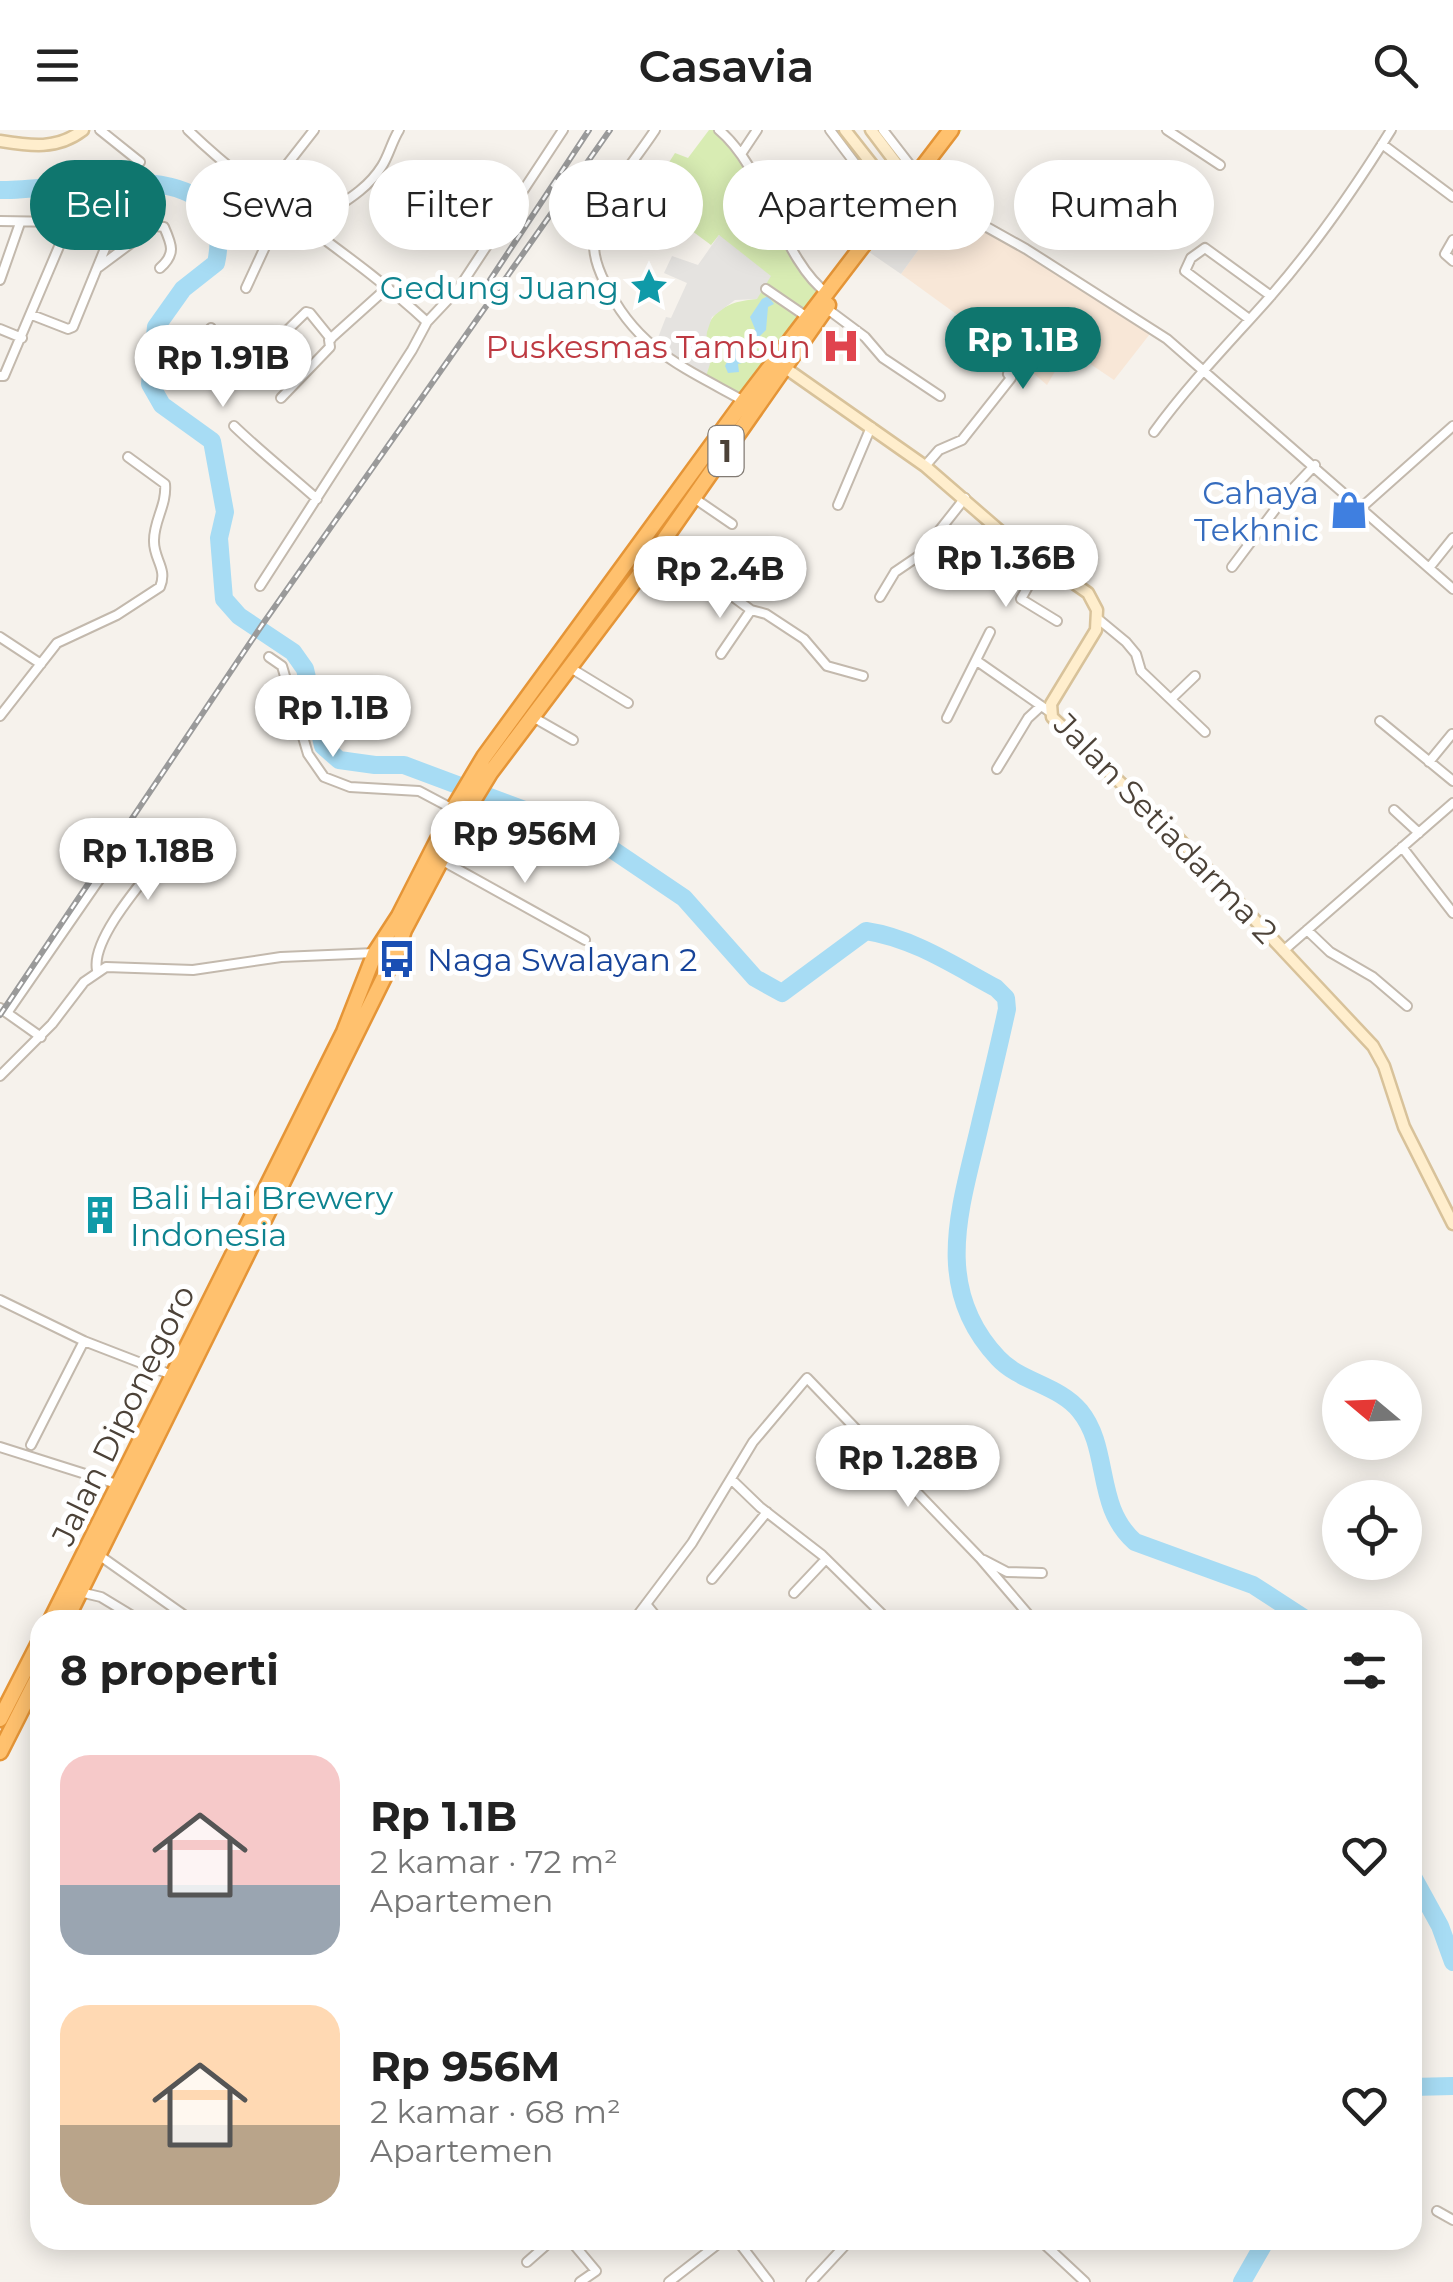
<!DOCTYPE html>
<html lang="id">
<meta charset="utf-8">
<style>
body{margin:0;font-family:Montserrat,sans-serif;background:#f2f2f2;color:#222;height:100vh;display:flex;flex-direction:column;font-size:38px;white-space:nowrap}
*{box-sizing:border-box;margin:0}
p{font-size:32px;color:#767676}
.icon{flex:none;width:55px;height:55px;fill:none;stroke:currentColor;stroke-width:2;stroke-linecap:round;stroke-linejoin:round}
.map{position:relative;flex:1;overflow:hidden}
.side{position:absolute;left:30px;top:1480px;width:1392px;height:640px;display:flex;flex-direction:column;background:#fff;border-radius:30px;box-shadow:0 5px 25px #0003}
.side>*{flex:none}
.hud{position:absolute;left:30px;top:30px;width:1395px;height:90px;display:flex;gap:20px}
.needle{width:65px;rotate:289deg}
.controls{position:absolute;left:1322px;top:1230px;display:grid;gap:20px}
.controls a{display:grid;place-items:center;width:100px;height:100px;border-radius:50%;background:#fff;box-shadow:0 5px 25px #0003;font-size:50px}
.price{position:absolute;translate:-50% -85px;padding:0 22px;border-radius:35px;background:#fff;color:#222;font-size:32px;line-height:65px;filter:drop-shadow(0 2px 5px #0008)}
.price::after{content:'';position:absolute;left:50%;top:60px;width:30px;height:22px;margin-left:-15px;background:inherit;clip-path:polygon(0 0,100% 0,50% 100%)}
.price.current{background:#0f766e;color:#fff}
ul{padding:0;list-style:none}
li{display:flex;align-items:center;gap:30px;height:250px;padding:0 30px}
li span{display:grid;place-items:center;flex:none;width:280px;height:200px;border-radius:30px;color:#555}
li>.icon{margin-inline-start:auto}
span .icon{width:120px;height:120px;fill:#fffc;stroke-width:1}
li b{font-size:42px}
h2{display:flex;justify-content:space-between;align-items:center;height:120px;padding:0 30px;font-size:42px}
.pill{padding:0 35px;border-radius:45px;background:#fff;box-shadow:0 5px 25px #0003;font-size:35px;line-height:90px}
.pill.current{background:#0f766e;color:#fff}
header{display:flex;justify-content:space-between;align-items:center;height:130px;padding:0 30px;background:#fff;font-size:45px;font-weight:600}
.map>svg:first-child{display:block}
</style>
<header><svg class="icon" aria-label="menu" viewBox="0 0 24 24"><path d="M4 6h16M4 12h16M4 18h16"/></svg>Casavia<svg class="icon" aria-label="search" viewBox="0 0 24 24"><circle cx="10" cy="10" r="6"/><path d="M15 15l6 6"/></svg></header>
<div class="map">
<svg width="1453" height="2152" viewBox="0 0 1453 2152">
<rect width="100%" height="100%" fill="#f6f2ec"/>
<path fill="#f8e7d7" d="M950,76L1153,200L1114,250L1068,219L1047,255L1010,223L901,144Z"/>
<path fill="#d8ecb3" d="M709,0H719L733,11L798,125L828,163L951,0H962L847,149L496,636L172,1245L456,674L744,272L705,249C709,236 706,231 705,218C703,183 727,171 757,169L719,105L711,115L684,95L689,86L681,79L668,82L648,65L675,23L688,28Z"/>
<path fill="#e5e3e0" d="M936,69L950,76L901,144L869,122L901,81L918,90Z
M719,105L771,146L757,169L735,170L712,187L707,202L705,219L710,234L705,249L654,218L666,187L671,188L687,153L664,143L672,126L698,135Z"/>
<path fill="#a7dcf4" d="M768,166L774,174L768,177L766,200L756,210L758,216L750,231L738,234L739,242L728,243L725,236L735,215C745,210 751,213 755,199L750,187L762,169Z"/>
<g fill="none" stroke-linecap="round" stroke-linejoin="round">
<path stroke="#a7dcf4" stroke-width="18" d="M0,60C63,62 242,14 216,133L183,159L156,197L150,254L162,275L212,311L225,382L219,408L224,469L239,486L293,522L305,539L323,616L339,630L375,635H404L527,681L610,718L684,768L755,848L782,863L866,801C913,808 955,836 996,858L1006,868L1007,879C999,916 990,953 981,990C962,1074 930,1156 998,1228C1020,1252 1059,1255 1080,1281C1111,1319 1094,1376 1135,1412L1253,1455L1307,1490
M1412,1745L1440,1796L1453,1832
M1412,1957L1453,1956
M1242,2152L1266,2110"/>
<g stroke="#c3b9ad" stroke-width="12">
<path id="street" d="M100,0L140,32
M188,0C261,71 352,122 427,192L459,158L563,0
M655,0C636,29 609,59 598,93C590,115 595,133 605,153C636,219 683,237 744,271
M719,0C766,39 782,131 828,164
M830,0L891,81
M883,0L917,44
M1167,0L1220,35
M1382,14L1453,67
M741,24L757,0
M917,58L1026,119L1167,209L1453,459
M264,64L314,0
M0,91L62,92L66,100L4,246H0
M66,94L75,85L132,89L147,95L146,102L99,137
M147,95L164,97C172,115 176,124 160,138
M308,97C333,77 364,65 382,36C389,25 392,11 399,0
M1453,110L1445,124L1453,131
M0,150L20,93
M246,158L283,78
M766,159L807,187
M826,178L865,207L883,228L940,266
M32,185L68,199L73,197L115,94L121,88
M1249,189L1185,141L1191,128L1205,118L1271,166
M211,198L189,226L193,235L224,262L306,182L310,183L331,209
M0,199L22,208
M281,268L330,217L329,210L388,157
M234,296C261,322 289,344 317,369
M1154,302C1189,254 1229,213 1269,168C1314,117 1355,58 1391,0
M925,336L939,320L962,310L1011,248L1008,244L1019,232L1015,228
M694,368L732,394
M838,375L871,297
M1362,377L1453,296
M661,414L751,480L766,484L804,509L827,536L863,546
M1042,431L1021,469L1057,491
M1232,437L1283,369L1315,335
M1429,438L1453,408
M260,456L412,220L427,192
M880,467L895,442L920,425L965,368
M1097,488L1126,512L1136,524L1141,541L1205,602
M0,507L41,534
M721,524L751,480
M269,527L282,536L308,624L324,647L350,657L419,661L453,679
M977,531L1050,582
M569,537L628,573
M1172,568L1195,546
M0,586L57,513L117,485L160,457C168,438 153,429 154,410C154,390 167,375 165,354L128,327
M531,586L573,610
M947,588L990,502
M1380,591L1453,651
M1429,632L1452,604
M997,639L1028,588L1041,576
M1394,680L1419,703
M1402,717L1453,783
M441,730L585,810
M1307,800L1330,822L1373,847L1407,876
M1283,821L1453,673
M97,840C90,805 157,736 177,707
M0,878L41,907
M7,883L121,718
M0,946L52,894L84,852L106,837L193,840L281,827L375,823L391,831
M0,1170L84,1211
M31,1315L84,1211L172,1245
M0,1317L120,1355
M731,1349L760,1377L822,1425L888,1490
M96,1423L191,1490
M984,1430L1007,1442L1042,1443
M712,1449L767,1382
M80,1462L101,1467L139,1490
M794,1463L826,1429
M646,1474L659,1490
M634,1490L692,1413L753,1312L807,1248L980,1428L1033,1490
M1437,2081L1453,2090
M570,2110L596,2141L580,2152
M737,2110L769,2152
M1040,2110L1085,2152
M527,2132L552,2110
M669,2152L723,2110
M811,2152L850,2110"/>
</g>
<g stroke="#d8c29a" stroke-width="15">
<path id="secondary" d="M845,0L900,70
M871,0L911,53
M0,11C31,16 57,20 83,0
M784,237L925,336L1007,407L1088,463L1097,480L1096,500L1051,574L1052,587L1178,708L1373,916L1384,936L1404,997L1453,1094"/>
</g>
<g stroke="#e59537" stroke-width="19">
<path id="highway" d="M51,1490L344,902L375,823L399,786L456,674L484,627L744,271L951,0
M66,1490L397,821L404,800L468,679L490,643L640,444L828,175
M0,1589L40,1511
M0,1622L40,1543"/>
</g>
<use href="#street" stroke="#fff" stroke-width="8"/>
<use href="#secondary" stroke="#ffeecd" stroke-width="10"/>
<use href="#highway" stroke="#ffc16e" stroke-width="14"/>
<g stroke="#9a9a9a" stroke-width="6">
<path id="rail" d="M490,150L589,0
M0,885L262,495L610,0"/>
</g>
<use href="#rail" stroke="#fff" stroke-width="2.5" stroke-dasharray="8" stroke-linecap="butt"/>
</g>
<defs>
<g id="sight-bare" transform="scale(3)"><path d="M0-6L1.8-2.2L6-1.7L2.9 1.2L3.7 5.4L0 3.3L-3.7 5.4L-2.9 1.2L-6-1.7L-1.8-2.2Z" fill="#0f9aa8" stroke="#fff" stroke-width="2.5" paint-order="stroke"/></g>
<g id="hospital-bare" transform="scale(3)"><path d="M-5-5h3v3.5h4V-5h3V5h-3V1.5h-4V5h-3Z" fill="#e0444e" stroke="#fff" stroke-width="2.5" paint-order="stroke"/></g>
<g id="shop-bare" transform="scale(3)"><path d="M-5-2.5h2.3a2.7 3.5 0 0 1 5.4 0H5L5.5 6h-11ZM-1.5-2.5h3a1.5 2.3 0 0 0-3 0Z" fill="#3f7fe0" stroke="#fff" stroke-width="2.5" paint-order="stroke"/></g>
<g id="bus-bare" transform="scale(3)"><path d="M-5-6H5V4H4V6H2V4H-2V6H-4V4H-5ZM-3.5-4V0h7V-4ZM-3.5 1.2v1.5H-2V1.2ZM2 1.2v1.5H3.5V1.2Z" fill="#1a4fb4" stroke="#fff" stroke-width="2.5" paint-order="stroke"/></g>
<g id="building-bare" transform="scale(3)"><path d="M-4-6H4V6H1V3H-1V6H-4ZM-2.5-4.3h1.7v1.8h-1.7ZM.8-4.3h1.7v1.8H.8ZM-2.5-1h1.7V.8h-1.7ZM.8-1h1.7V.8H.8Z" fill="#0f9aa8" stroke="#fff" stroke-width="2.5" paint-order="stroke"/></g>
</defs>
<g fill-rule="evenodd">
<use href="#sight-bare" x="649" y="157"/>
<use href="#hospital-bare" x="841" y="216"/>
<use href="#shop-bare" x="1349" y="380"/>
<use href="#bus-bare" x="397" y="829"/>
<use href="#building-bare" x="100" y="1085"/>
</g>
<g text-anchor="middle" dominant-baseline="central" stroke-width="10" stroke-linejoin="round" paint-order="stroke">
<rect fill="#fff" stroke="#827b74" stroke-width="2.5" x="708.5" y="296" width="35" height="50" rx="8"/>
<g font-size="30" font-weight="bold" fill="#4c4238">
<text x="726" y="321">1</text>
</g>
<g font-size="32" fill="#0d838f" stroke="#fff" text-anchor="end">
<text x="619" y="157">Gedung Juang</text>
<text x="130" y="1067" text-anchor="start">Bali Hai Brewery<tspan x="130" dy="37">Indonesia</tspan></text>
</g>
<g font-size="32" fill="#be3a42" stroke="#fff" text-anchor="end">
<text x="811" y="216">Puskesmas Tambun</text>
</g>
<g font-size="32" fill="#366cbe" stroke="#fff" text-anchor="end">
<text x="1319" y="362">Cahaya<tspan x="1319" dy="37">Tekhnic</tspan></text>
</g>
<g font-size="32" fill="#4c4238" stroke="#fff">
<text transform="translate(1166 698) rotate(46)">Jalan Setiadarma 2</text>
<text transform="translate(123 1285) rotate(-64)">Jalan Diponegoro</text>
</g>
<g font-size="32" fill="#164399" stroke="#fff" text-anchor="start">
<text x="427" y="829">Naga Swalayan 2</text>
</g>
</g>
</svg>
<div class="controls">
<a><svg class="needle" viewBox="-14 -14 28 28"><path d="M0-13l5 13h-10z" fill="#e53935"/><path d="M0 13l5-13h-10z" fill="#767676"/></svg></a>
<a><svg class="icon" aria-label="locate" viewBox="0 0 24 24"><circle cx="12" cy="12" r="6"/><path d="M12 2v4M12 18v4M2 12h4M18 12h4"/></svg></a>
</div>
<b class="price current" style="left:1023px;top:262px">Rp 1.1B</b>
<b class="price" style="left:223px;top:280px">Rp 1.91B</b>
<b class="price" style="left:1006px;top:480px">Rp 1.36B</b>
<b class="price" style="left:720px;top:491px">Rp 2.4B</b>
<b class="price" style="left:333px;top:630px">Rp 1.1B</b>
<b class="price" style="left:525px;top:756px">Rp 956M</b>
<b class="price" style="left:148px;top:773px">Rp 1.18B</b>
<b class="price" style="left:908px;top:1380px">Rp 1.28B</b>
<div class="hud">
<a class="pill current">Beli</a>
<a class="pill">Sewa</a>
<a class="pill">Filter</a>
<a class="pill">Baru</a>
<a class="pill">Apartemen</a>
<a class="pill">Rumah</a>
</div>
<section class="side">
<h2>8 properti<svg class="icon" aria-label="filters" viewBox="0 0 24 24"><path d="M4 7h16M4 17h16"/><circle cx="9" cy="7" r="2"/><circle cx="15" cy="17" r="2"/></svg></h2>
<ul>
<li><span style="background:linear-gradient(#f6c9c9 65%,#9aa5b1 0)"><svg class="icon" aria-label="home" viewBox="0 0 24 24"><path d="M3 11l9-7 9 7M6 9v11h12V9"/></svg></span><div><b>Rp 1.1B</b><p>2 kamar · 72 m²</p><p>Apartemen</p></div><svg class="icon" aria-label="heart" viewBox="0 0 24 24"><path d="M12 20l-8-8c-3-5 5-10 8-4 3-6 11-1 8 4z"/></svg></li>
<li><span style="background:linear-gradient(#ffd9b3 60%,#b9a48a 0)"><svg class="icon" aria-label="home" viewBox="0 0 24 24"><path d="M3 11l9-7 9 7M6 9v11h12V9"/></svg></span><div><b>Rp 956M</b><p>2 kamar · 68 m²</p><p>Apartemen</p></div><svg class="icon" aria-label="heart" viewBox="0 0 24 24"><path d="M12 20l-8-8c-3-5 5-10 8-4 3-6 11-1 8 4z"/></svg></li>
</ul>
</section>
</div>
